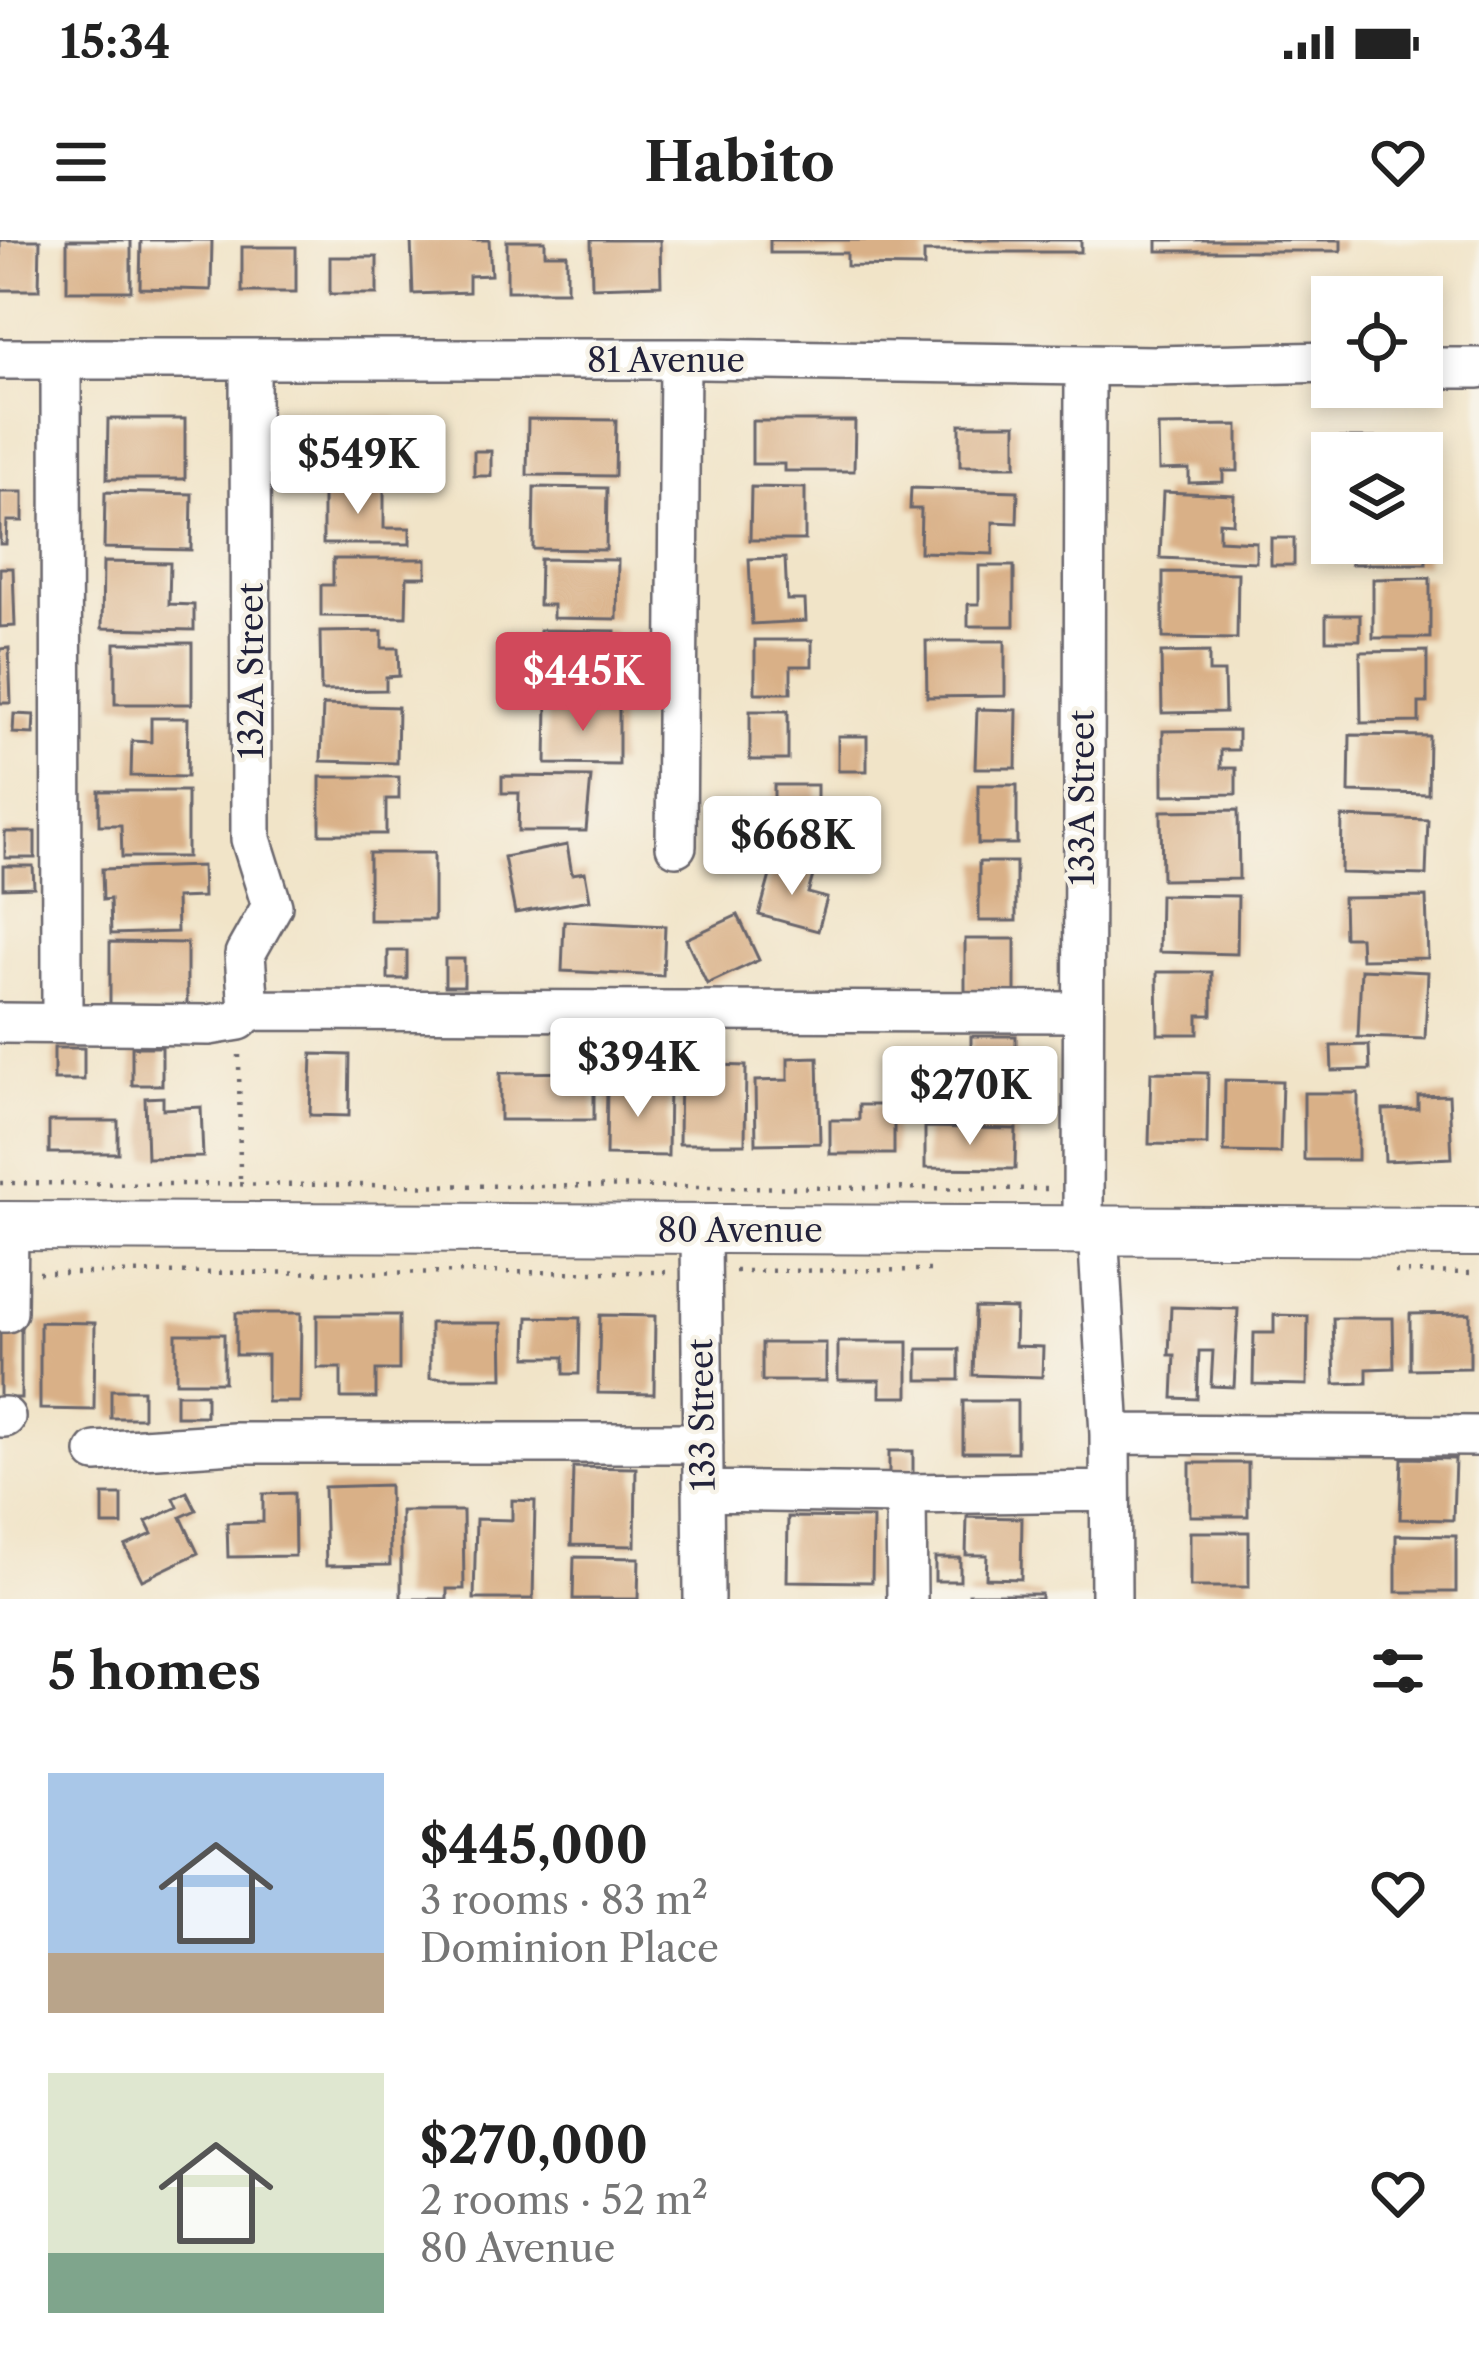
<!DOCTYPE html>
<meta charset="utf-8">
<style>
body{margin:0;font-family:"Libre Caslon Text",serif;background:#f6f6f6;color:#222;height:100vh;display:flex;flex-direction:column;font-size:45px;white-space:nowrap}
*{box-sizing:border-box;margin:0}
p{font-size:39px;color:#767676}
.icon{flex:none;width:66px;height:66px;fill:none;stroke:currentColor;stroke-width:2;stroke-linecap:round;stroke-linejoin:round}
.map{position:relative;height:1359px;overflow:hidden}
.drawer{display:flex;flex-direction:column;background:#fff;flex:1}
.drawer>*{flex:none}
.controls{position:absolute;left:1311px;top:36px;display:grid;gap:24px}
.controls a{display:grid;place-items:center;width:132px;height:132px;border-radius:0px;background:#fff;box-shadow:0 6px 18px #0003;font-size:60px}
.price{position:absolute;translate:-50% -102px;padding:0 27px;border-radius:12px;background:#fff;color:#222;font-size:39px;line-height:78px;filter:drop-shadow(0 3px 6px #0008)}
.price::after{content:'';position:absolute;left:50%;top:72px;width:36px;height:27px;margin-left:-18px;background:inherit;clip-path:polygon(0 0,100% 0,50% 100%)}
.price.selected{background:#d1495b;color:#fff}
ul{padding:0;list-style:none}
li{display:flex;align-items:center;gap:36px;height:300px;padding:0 48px}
li span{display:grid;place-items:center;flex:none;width:336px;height:240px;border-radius:0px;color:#555}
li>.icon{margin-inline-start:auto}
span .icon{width:144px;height:144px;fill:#fffc;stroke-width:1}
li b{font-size:51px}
h2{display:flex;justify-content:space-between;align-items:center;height:144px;padding:0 48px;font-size:51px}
.status{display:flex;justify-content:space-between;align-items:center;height:84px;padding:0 60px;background:#fff;direction:ltr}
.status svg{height:33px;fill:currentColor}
header{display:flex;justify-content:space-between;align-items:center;height:156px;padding:0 48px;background:#fff;font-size:54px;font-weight:800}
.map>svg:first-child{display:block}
</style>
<div class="status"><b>15:34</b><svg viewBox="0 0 49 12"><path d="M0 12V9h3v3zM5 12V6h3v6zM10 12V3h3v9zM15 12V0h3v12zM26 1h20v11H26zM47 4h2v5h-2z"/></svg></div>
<header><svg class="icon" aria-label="menu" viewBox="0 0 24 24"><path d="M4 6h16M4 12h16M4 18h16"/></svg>Habito<svg class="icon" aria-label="heart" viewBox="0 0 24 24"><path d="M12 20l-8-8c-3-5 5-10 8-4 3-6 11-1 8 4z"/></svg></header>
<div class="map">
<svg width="1479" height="1359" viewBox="0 0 1479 1359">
<rect width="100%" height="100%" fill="#f7f3e8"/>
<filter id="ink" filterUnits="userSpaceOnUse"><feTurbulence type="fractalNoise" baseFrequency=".00833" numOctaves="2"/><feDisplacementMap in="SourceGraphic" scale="24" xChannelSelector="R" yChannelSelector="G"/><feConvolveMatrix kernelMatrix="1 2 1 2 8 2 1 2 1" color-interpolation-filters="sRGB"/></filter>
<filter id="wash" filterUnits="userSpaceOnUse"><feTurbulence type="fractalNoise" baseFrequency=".004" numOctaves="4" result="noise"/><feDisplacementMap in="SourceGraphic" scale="48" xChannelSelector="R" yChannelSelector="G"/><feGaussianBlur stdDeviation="2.7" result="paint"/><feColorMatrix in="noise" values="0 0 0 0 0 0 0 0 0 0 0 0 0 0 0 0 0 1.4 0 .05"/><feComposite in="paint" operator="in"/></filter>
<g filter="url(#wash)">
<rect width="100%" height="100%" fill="#f1e4c8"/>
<g id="blocks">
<path fill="#d9b087" d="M0,0H40L39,50H0Z
M67,0H131V51H67Z
M141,0H212L211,50L140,48Z
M411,0H489L491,35L469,36V52L413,54Z
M591,0H660L661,45L592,47Z
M770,0H1081V12H924V27L847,26V13H770Z
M1157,0H1341V11H1157Z
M507,1H545V14H567V51H507Z
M242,7H296V52H242Z
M330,17H377V54H330Z
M321,178H395V232H321Z
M108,179H185V239H107Z
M528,179L616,180L615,236L527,235Z
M752,181H855L854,231H784V224H752Z
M960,184H1016V226H960Z
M1238,185V231H1223V242L1189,243V229L1159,230L1158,186Z
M1335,198H1414V213H1335Z
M474,211H491V236H474Z
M323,245L384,246V288H410V304H323Z
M534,247L607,248L606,310L533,309Z
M751,247L805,248V300H750Z
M911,248L1018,251L1017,283L993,282V314L920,312L921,269H910Z
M0,252H23V281H7L6,304H0Z
M105,252L192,254L191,310L104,308Z
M1163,252L1234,255L1233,283L1219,282V300L1256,302V322L1160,318Z
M1422,283H1426V324H1351V303H1422Z
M1271,298H1294V325H1271Z
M785,318L787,360H805L806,381L752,384L749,319Z
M333,319H426V337H407L406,377L321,376V345H333Z
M540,319L618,320L617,379L553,378V365H539Z
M103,322L170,323L169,364L194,365V390L102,388Z
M979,326H1014V386H968V364H979Z
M0,328H13L15,386L0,387Z
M1163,332L1238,333L1237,399L1163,398Z
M1430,338V398H1373V339Z
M1326,375H1360V400H1326Z
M540,390L615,391L614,451L539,449Z
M382,391V408H398L399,436L386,437V450L321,451L320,392Z
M755,400H812V426H791V453H755Z
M926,401H1005V456L927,457Z
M115,403H192V464H115Z
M9,408L11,463H0V409Z
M1427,411V463H1419V482L1361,483L1360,412Z
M1209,412V432H1224L1225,472L1162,473L1161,413Z
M547,463L619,464V525L546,524Z
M323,465L398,467L397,523L321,521Z
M977,469L1017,470L1016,528H975Z
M750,471H788V520H750Z
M14,474L34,475L33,494L13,493Z
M151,478H188L187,537L131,536L132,501L151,502Z
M1238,490V510H1221V528H1236V554L1163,555V491Z
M1350,495L1429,496L1428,554L1349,552Z
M838,496H867V531H838Z
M502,536L591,537L586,591H518L519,553H502Z
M320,537H399V559H386V594H320Z
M774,545H817V602H774Z
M978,545H1017V604H978Z
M99,551H187V617H122L121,585H99Z
M1238,570L1239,639L1162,640L1161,571Z
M1342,577L1428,580L1426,635L1341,633Z
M5,592H35V618H5Z
M874,600L875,614L848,617L847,603Z
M567,605L572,634L585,632L590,660L515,673L504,617Z
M369,613H434V680H369Z
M774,621L814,632L808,653L827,658L818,691L759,675Z
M979,622H1016V681H979Z
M3,626H33L34,647L3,648Z
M202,626L203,657L176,658L177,692L111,694L110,659L103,660L102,629Z
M1160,655L1238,656L1237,714L1159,712Z
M1426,657L1428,718L1361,719L1360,697H1344L1343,658Z
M738,675L759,720L707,744L686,699Z
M564,681L665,686L663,736L562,731Z
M965,699H1015V756H965Z
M110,702L187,703V765H110Z
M388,711H407V739H388Z
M445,719H464V746H445Z
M1361,729L1428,732L1425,799L1358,797Z
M1157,732H1212V775H1198V794H1158Z
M971,796H1016V859L981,858L982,833H971Z
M1369,805L1370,830L1332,831L1331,806Z
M132,807H162V845H132Z
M54,808H84V840H54Z
M312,814L350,815L349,876L310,875Z
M818,817L820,903L756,904L755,841L788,840V818Z
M680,824L746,826L745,904H679Z
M942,831H969V858H942Z
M594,832V880H500V833Z
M1151,832L1208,833L1207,905L1149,904Z
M1225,840L1282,841L1280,913L1224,912Z
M634,842H669L668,916L606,915L607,847H633Z
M1304,853H1358V920H1304Z
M1449,855L1452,918L1385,921L1383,870L1418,869V856Z
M163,857V869L201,867L203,917L147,918L145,858Z
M859,865H894V914H830V880H859Z
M49,881H118V913H49Z
M925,887L1016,889L1015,929L925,928Z
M1171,1067L1238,1069L1234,1147L1211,1146L1213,1111H1199L1197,1159L1173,1158L1175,1115H1169Z
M975,1068L1016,1069L1015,1106L1043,1107L1042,1137L973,1135Z
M236,1073H301L300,1162H267V1115H236Z
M1470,1073V1128L1410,1129V1074Z
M317,1075H399V1130H376V1158H341V1128H317Z
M600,1075L655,1076L654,1154L598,1153Z
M1274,1075L1308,1076L1307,1145L1253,1144L1254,1093H1274Z
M528,1077L580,1078L579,1134H564V1117H527Z
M1333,1078H1393L1394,1128L1367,1129V1143L1335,1144Z
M40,1082L95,1083L94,1170L40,1169Z
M430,1083H502L503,1138H430Z
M0,1088H21V1158H0Z
M176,1094H224V1142H176Z
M838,1102H908V1157H880V1140H838Z
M762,1103H826V1141H762Z
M918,1109H959V1140H918Z
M111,1150H143V1178H111Z
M176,1154H206V1176H176Z
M963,1161H1017V1212H963Z
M889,1211H913V1237H889Z
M1402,1218L1455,1219L1453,1280L1400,1279Z
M1190,1223H1248V1276H1190Z
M573,1227L636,1228L635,1306L571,1305Z
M389,1245L390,1325L326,1326L324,1247Z
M187,1252L196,1270L181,1277L198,1313L142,1340L125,1306L152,1294L146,1282L178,1267L174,1258Z
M294,1253L295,1316L228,1317L227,1283L263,1282V1254Z
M103,1255H122V1285H103Z
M512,1260L535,1261L533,1359H474L476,1279L512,1280Z
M401,1271H463L464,1349H447V1359H401Z
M788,1277L873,1278L872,1342L787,1341Z
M967,1277L1022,1278L1021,1339L986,1338L987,1315H966Z
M1190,1292H1249V1347H1190Z
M1396,1295L1456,1296V1352H1396Z
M574,1317L639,1318L638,1359H573Z
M935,1318H960V1341H935Z
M969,1354H1041V1359H969Z"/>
</g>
</g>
<g filter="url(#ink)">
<use href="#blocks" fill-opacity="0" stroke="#6a666c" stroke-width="3"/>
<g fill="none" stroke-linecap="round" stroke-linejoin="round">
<g stroke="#6a666c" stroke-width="44">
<path id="minor" d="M0,119H702L1154,126L1332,122
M61,119L62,783
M1422,128H1479
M676,606L680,119
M249,770L1081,772
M0,783L209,785L239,780L249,770L245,714L272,666L251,599L250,121
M701,990L704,1359
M1083,990L1085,125
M1098,990L1110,1194L1111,1359
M0,1072H7L8,986
M0,1177H5
M1110,1194L1479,1196
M96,1212L234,1203H703
M703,1251L906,1254L907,1359
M906,1254L1110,1251"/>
</g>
<g stroke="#6a666c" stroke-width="52">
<path id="major" d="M0,986L1479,992"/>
</g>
<path stroke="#6a666c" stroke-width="4.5" stroke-dasharray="3 9" stroke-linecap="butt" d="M239,815L240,941
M0,943L1053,949
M735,1031L933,1030
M1395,1032L1479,1033
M39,1033L669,1032"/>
<use href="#minor" stroke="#fff" stroke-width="39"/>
<use href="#major" stroke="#fff" stroke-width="48"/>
</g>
</g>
<g text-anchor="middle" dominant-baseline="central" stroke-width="9" stroke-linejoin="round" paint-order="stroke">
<g font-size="33" fill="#22223b" stroke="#f7f3e8">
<text x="666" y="120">81 Avenue</text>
<text transform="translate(251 431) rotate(-90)">132A Street</text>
<text transform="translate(1082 558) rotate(-90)">133A Street</text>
<text x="740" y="990">80 Avenue</text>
<text transform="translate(702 1175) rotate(-91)">133 Street</text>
</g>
</g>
</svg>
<div class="controls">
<a><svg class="icon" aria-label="locate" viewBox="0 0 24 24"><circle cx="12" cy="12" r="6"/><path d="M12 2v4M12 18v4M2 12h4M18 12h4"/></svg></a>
<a><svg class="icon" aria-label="layers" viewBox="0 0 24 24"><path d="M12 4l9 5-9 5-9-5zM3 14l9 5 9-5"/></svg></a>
</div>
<b class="price" style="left:358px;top:277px">$549K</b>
<b class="price selected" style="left:583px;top:494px">$445K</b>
<b class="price" style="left:792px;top:658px">$668K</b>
<b class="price" style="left:638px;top:880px">$394K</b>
<b class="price" style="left:970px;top:908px">$270K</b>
</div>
<section class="drawer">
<h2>5 homes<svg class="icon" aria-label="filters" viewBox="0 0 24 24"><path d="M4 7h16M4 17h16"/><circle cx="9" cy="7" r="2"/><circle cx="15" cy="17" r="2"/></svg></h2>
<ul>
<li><span style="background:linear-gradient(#a9c7e8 75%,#b9a48a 0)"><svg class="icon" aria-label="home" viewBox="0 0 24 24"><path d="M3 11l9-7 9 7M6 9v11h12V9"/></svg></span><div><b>$445,000</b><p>3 rooms · 83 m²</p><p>Dominion Place</p></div><svg class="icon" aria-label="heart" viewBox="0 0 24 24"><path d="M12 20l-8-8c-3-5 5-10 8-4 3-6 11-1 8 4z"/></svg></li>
<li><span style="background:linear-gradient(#dfe7d0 75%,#7fa58c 0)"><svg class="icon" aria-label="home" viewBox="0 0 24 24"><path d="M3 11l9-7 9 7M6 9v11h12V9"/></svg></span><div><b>$270,000</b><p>2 rooms · 52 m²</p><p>80 Avenue</p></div><svg class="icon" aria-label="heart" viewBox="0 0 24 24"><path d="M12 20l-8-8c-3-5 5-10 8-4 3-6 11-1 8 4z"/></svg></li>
</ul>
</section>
